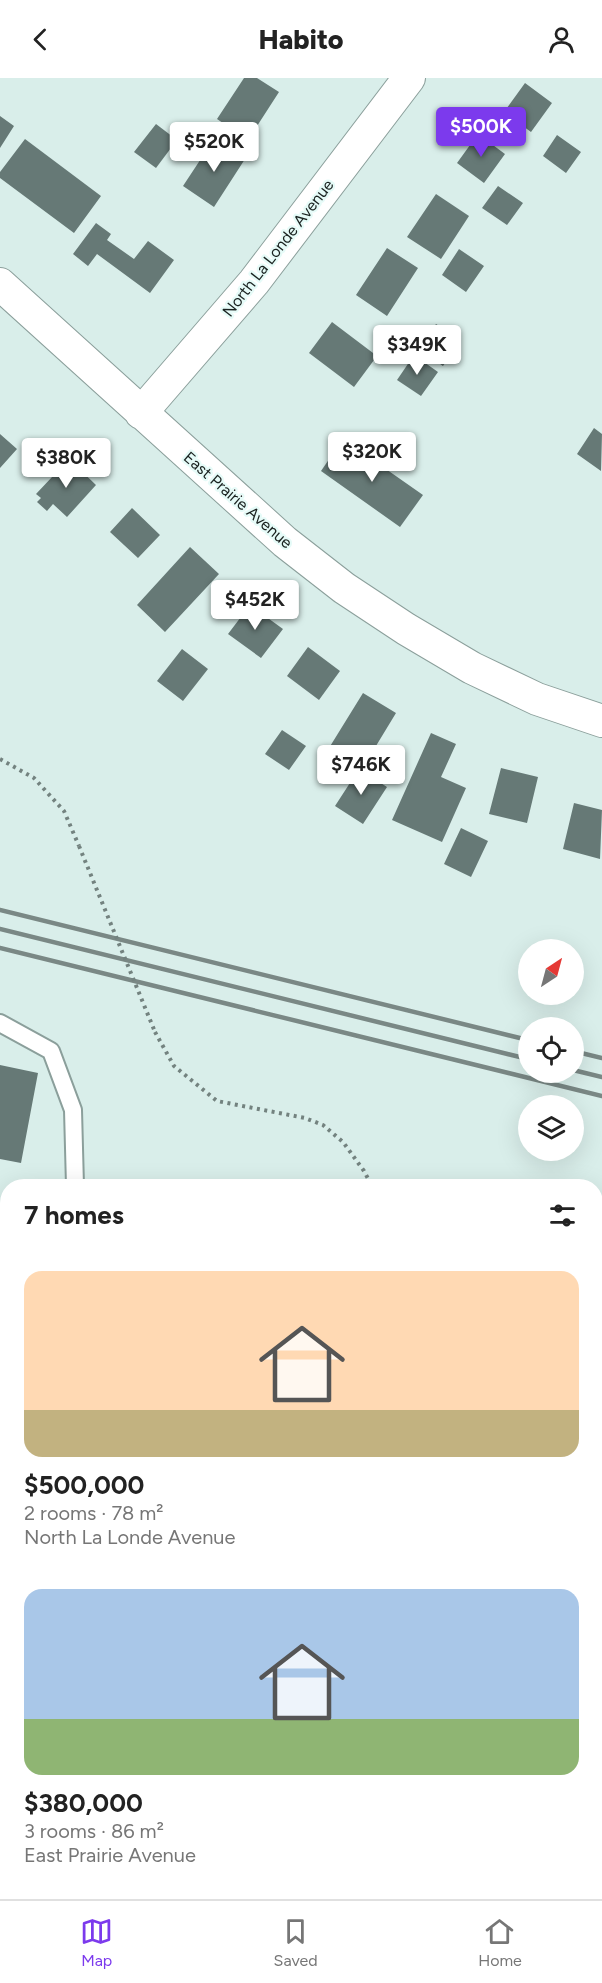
<!DOCTYPE html>
<meta charset="utf-8">
<style>
body{margin:0;font-family:Figtree,sans-serif;background:#f6f6f6;color:#222;height:100vh;display:flex;flex-direction:column;font-size:22px;white-space:nowrap}
*{box-sizing:border-box;margin:0}
p{font-size:20px;color:#767676}
.icon{flex:none;width:33px;height:33px;fill:none;stroke:currentColor;stroke-width:2;stroke-linecap:round;stroke-linejoin:round}
.map{position:relative;flex:1;overflow:hidden}
.details{position:absolute;left:0px;top:1101px;width:603px;height:720px;display:flex;flex-direction:column;background:#fff;border-radius:24px 24px 0 0;box-shadow:0 6px 24px #0002}
.details>*{flex:none}
.needle{width:39px;rotate:36deg}
.fabs{position:absolute;left:518px;top:861px;display:grid;gap:12px}
.fabs a{display:grid;place-items:center;width:66px;height:66px;border-radius:50%;background:#fff;box-shadow:0 6px 24px #0002;font-size:30px}
.price{position:absolute;translate:-50% -51px;padding:0 14px;border-radius:6px;background:#fff;color:#222;font-size:20px;line-height:39px;filter:drop-shadow(0 2px 3px #0008)}
.price::after{content:'';position:absolute;left:50%;top:36px;width:18px;height:14px;margin-left:-9px;background:inherit;clip-path:polygon(0 0,100% 0,50% 100%)}
.price.active{background:#7c3aed;color:#fff}
ul{padding:0;list-style:none}
li{display:grid;align-content:center;gap:12px;height:318px;padding:0 24px}
li span{display:grid;place-items:center;height:186px;border-radius:18px;color:#555}
li>.icon{margin-inline-start:auto}
span .icon{width:108px;height:108px;fill:#fffc;stroke-width:1}
li b{font-size:26px}
h2{display:flex;justify-content:space-between;align-items:center;height:72px;padding:0 24px;font-size:26px}
header{display:flex;justify-content:space-between;align-items:center;height:78px;padding:0 24px;background:#fff;font-size:27px;font-weight:800}
.tabs{display:flex;justify-content:space-around;align-items:center;height:84px;border-top:2px solid #e0e0e0;background:#fff;font-size:16px;color:#767676}
.tabs a{display:grid;justify-items:center;gap:3px}
.tabs .active{color:#7c3aed}
.map>svg:first-child{display:block}
</style>
<header><svg class="icon" aria-label="back" viewBox="0 0 24 24"><path d="M15 5l-7 7 7 7"/></svg>Habito<svg class="icon" aria-label="person" viewBox="0 0 24 24"><circle cx="12" cy="8" r="4"/><path d="M4 21q1-7 8-7t8 7"/></svg></header>
<div class="map">
<svg width="602" height="1821" viewBox="0 0 602 1821">
<rect width="100%" height="100%" fill="#d9eeea"/>
<path fill="#c6e5e0" d="M0,1164L7,1165V1262L0,1258Z
M596,1180L602,1181V1293L596,1287Z"/>
<path fill="#f8ceba" d="M0,1287L8,1291V1814H388L383,1821H0Z"/>
<path fill="#667976" d="M244,0H257L279,14L248,62L217,41Z
M525,5L552,25L531,54L504,34Z
M0,38L14,48L0,70Z
M156,46L177,62L156,90L134,74Z
M478,56L505,76L484,105L457,85Z
M557,57L581,74L566,95L543,78Z
M25,61L101,118L74,155L0,100V94Z
M214,61L245,81L214,129L183,108Z
M498,108L523,125L507,147L482,130Z
M436,116L469,138L441,181L407,159Z
M96,145L111,156L107,162L134,181L148,163L174,182L150,215L97,176L88,188L73,176Z
M387,170L418,190L387,238L356,217Z
M459,171L484,188L466,214L442,197Z
M332,244L377,278L354,309L309,275Z
M436,246L461,262L443,288L419,271Z
M414,277L438,294L421,318L397,302Z
M594,350L602,356L601,393L577,376Z
M0,356L17,371L0,390Z
M343,361L423,417L400,449L321,393Z
M69,381L96,407L67,439L53,426L47,433L37,424L41,420L36,416Z
M132,430L160,457L138,480L110,454Z
M190,469L219,496L165,554L137,527Z
M250,527L283,551L261,580L228,556Z
M308,569L340,593L319,622L287,598Z
M182,571L208,591L183,623L157,603Z
M363,615L396,635L362,691L329,670Z
M282,652L306,668L289,692L265,676Z
M431,655L456,666L441,699L466,710L442,764L392,742Z
M501,690L538,699L527,745L489,736Z
M359,691L387,709L363,746L335,728Z
M574,725L602,732L600,781L563,771Z
M461,750L488,763L471,799L444,786Z
M0,987L38,995L21,1085L0,1081Z
M541,1814H573L581,1819L580,1821H536Z"/>
<g fill="none" stroke-linecap="round" stroke-linejoin="round">
<g stroke="#8b9f9b" stroke-width="20">
<path id="service" d="M0,945L51,973L73,1032L75,1108"/>
</g>
<g stroke="#8b9f9b" stroke-width="34">
<path id="minor" d="M0,206L285,464L344,510L406,551L472,590L537,621L602,643
M141,335L254,204L409,0
M0,1268L8,1271
M596,1586L602,1590
M432,1821L437,1814"/>
</g>
<g stroke="#8b9f9b" stroke-width="36">
<path id="secondary" d="M0,1156L8,1157
M596,1169L602,1170"/>
</g>
<path stroke="#73827f" stroke-width="4" stroke-dasharray="3 4.5" stroke-linecap="butt" d="M0,681L34,700L64,733L79,768
M155,954L174,988L217,1023L305,1040L323,1047L343,1064L364,1093L372,1108
M0,1310L8,1314
M596,1371L602,1377"/>
<use href="#service" stroke="#fff" stroke-width="16"/>
<use href="#minor" stroke="#fff" stroke-width="32"/>
<use href="#secondary" stroke="#fff" stroke-width="33"/>
<path stroke="#7a8885" stroke-width="4.5" d="M0,832L528,962
M0,851L528,981
M0,870L602,1018
M573,973L602,980
M573,992L602,999"/>
<path stroke="#73827f" stroke-width="4" stroke-dasharray="3 4.5" stroke-linecap="butt" d="M79,768L155,954"/>
</g>
<g text-anchor="middle" dominant-baseline="central" stroke-width="4.5" stroke-linejoin="round" paint-order="stroke">
<g font-size="16" fill="#19211f" stroke="#e6fbf8">
<text transform="translate(278 170) rotate(-52)">North La Londe Avenue</text>
<text transform="translate(238 422) rotate(41)">East Prairie Avenue</text>
</g>
</g>
</svg>
<div class="fabs">
<a><svg class="needle" viewBox="-14 -14 28 28"><path d="M0-13l5 13h-10z" fill="#e53935"/><path d="M0 13l5-13h-10z" fill="#767676"/></svg></a>
<a><svg class="icon" aria-label="locate" viewBox="0 0 24 24"><circle cx="12" cy="12" r="6"/><path d="M12 2v4M12 18v4M2 12h4M18 12h4"/></svg></a>
<a><svg class="icon" aria-label="layers" viewBox="0 0 24 24"><path d="M12 4l9 5-9 5-9-5zM3 14l9 5 9-5"/></svg></a>
</div>
<b class="price active" style="left:481px;top:80px">$500K</b>
<b class="price" style="left:214px;top:95px">$520K</b>
<b class="price" style="left:417px;top:298px">$349K</b>
<b class="price" style="left:372px;top:405px">$320K</b>
<b class="price" style="left:66px;top:411px">$380K</b>
<b class="price" style="left:255px;top:553px">$452K</b>
<b class="price" style="left:361px;top:718px">$746K</b>
<section class="details">
<h2>7 homes<svg class="icon" aria-label="filters" viewBox="0 0 24 24"><path d="M4 7h16M4 17h16"/><circle cx="9" cy="7" r="2"/><circle cx="15" cy="17" r="2"/></svg></h2>
<ul>
<li><span style="background:linear-gradient(#ffd9b3 75%,#c2b280 0)"><svg class="icon" aria-label="home" viewBox="0 0 24 24"><path d="M3 11l9-7 9 7M6 9v11h12V9"/></svg></span><div><b>$500,000</b><p>2 rooms · 78 m²</p><p>North La Londe Avenue</p></div></li>
<li><span style="background:linear-gradient(#a9c7e8 70%,#8fb573 0)"><svg class="icon" aria-label="home" viewBox="0 0 24 24"><path d="M3 11l9-7 9 7M6 9v11h12V9"/></svg></span><div><b>$380,000</b><p>3 rooms · 86 m²</p><p>East Prairie Avenue</p></div></li>
</ul>
</section>
</div>
<nav class="tabs">
<a class="active"><svg class="icon" aria-label="map" viewBox="0 0 24 24"><path d="M3 6l6-2 6 2 6-2v14l-6 2-6-2-6 2zM9 4v14M15 6v14"/></svg>Map</a>
<a><svg class="icon" aria-label="saved" viewBox="0 0 24 24"><path d="M7 4h10v16l-5-4-5 4z"/></svg>Saved</a>
<a><svg class="icon" aria-label="home" viewBox="0 0 24 24"><path d="M3 11l9-7 9 7M6 9v11h12V9"/></svg>Home</a>
</nav>
